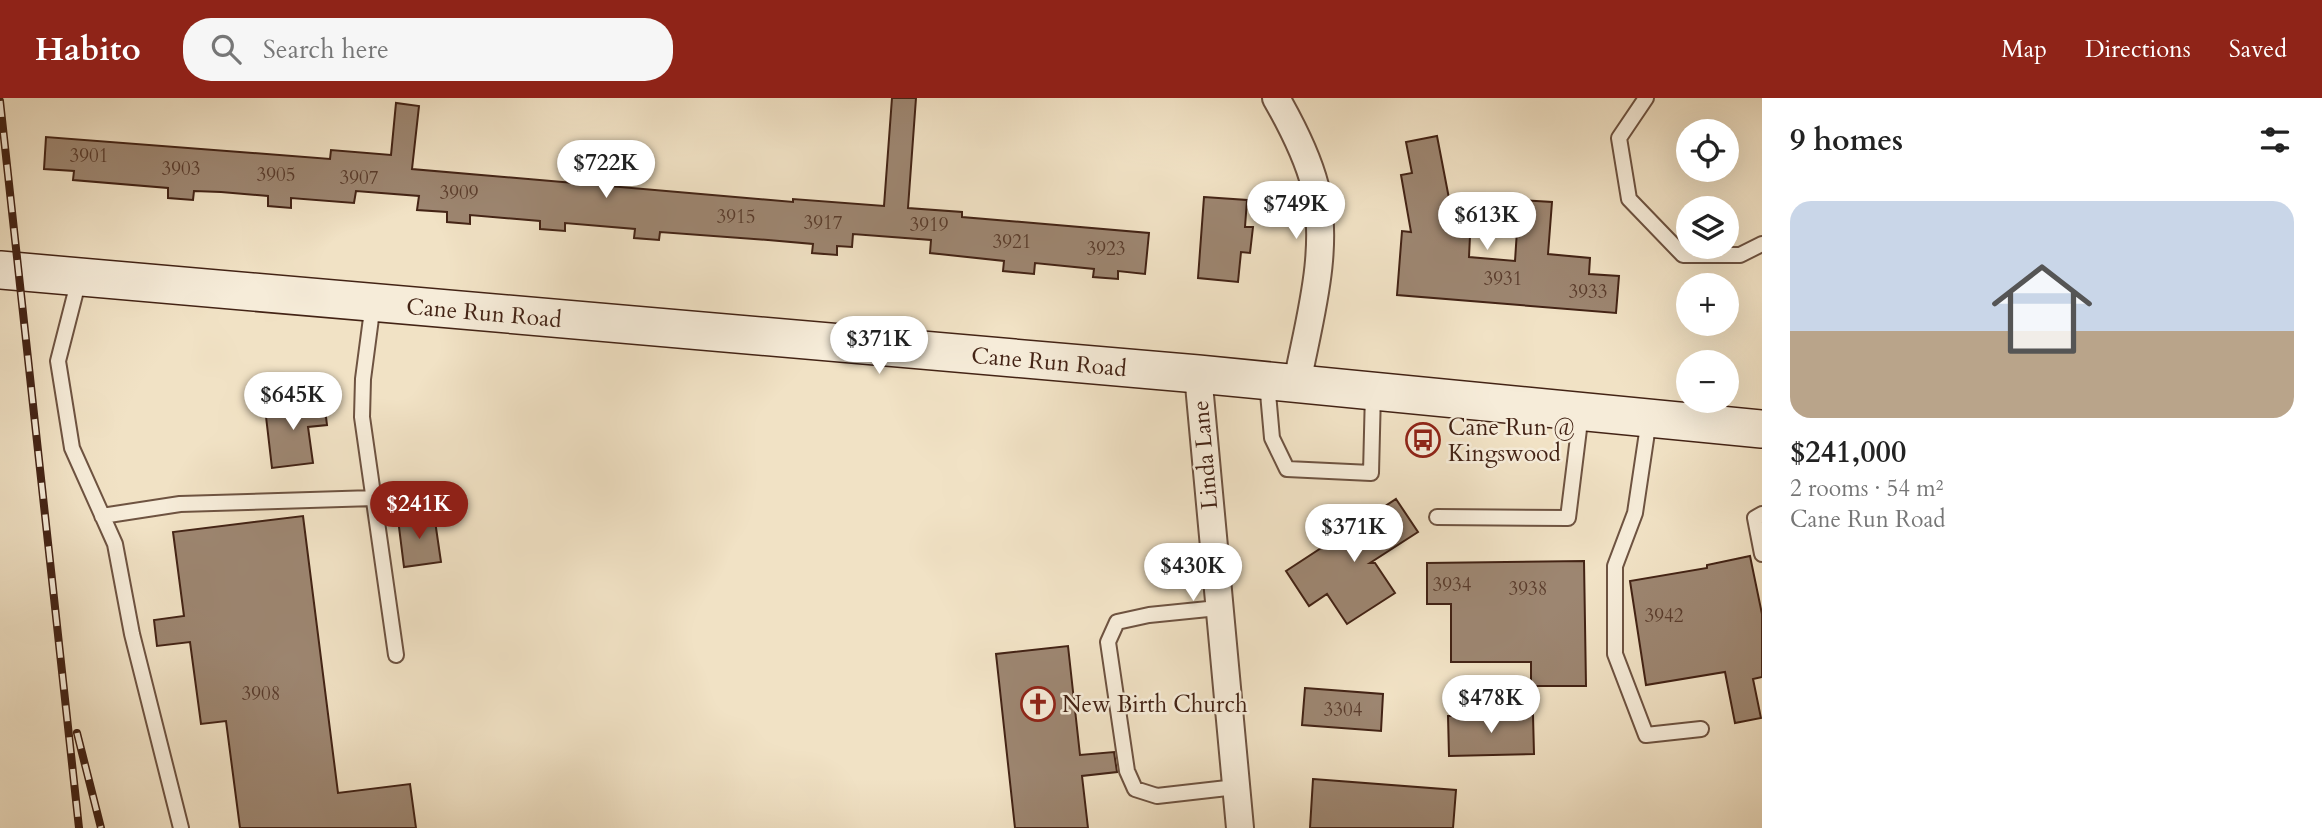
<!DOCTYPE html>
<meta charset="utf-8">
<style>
body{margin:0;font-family:Cardo,serif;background:#f6f6f6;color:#222;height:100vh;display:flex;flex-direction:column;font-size:26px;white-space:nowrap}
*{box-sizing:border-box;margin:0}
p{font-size:23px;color:#767676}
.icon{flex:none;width:38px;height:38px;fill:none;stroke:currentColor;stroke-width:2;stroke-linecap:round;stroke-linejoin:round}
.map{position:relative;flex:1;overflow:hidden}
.details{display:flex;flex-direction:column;background:#fff;width:560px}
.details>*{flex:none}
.fabs{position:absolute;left:1676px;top:21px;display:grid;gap:14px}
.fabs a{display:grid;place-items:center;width:63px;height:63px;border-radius:50%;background:#fff;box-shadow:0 7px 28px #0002;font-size:35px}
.price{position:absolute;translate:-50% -60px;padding:0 16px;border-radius:24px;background:#fff;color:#222;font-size:23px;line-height:46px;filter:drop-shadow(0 2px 4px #0008)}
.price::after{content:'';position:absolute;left:50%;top:42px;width:21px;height:16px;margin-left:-10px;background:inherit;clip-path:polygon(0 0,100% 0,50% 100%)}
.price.current{background:#8f2418;color:#fff}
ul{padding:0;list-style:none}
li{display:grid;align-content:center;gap:14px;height:371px;padding:0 28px}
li+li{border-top:2px solid #e0e0e0}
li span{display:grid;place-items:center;height:217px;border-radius:21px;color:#555}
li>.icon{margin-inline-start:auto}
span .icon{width:126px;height:126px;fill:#fffc;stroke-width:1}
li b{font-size:30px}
h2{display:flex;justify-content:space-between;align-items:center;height:84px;padding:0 28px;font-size:30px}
header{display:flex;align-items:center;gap:42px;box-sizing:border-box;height:98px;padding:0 35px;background:#8f2418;color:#fff}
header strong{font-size:33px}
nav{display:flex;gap:38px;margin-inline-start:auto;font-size:24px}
.search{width:490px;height:63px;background:#f6f6f6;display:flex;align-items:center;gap:18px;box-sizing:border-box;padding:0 24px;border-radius:28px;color:#767676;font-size:26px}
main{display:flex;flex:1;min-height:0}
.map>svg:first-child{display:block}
</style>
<header>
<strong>Habito</strong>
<div class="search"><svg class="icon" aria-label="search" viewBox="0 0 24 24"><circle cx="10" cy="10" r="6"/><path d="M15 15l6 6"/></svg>Search here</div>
<nav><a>Map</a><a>Directions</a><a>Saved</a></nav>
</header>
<main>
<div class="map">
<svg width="1762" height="730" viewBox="0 0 1762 730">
<rect width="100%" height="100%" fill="#f1e2c5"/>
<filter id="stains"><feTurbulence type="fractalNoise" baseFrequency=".00286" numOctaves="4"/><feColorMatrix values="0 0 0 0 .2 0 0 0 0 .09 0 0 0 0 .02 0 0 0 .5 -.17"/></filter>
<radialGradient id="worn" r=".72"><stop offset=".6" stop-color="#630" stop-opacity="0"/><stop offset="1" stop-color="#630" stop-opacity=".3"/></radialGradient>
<path fill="#9d8671" stroke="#432315" stroke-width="2" d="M892,0H916L908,110L962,114V119L1149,135L1145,176L1118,173V181L1093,179L1094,171L1035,165L1034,176L1003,173L1004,163L930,155L931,142L853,136L852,149L837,148V157L812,155L813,146L768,142L660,134L659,142L634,140L635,131L565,125V133L540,131V123L470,117V126L447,124V114L417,112L419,98L356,93L354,105L291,100V110L268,108V98L221,94L194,93L193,102L168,100V90L73,82L74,73L44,71L46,39L330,61L331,52L391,57L396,5L419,8L412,71L793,104V101L884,108Z
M1437,38L1452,116L1471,117L1469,159L1515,163L1519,102L1552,104L1548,156L1590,160L1589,176L1619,178L1616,215L1397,197L1402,133L1411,134L1401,77L1412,75L1406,44Z
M1204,99L1247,102L1245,129H1253L1250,155L1241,154L1238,184L1198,180Z
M324,303L327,327L308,329L313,365L272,370L265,310Z
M1396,401L1418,434L1370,465H1375L1395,495L1347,526L1327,496L1309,508L1286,473Z
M434,416L441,464L404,469L398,421Z
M303,418L338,695L410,686L416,730H240L226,623L201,626L190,544L157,548L154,522L184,518L173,434Z
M1750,458L1762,516V579L1753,581L1761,620L1735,625L1725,574L1646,587L1630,483L1707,470V467Z
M1584,463L1586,588H1531V564H1451V506H1427V465Z
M1068,548L1080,657L1114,654L1117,674L1082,678L1088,730H1015L996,556Z
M1305,590L1383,596L1381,633L1302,627Z
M1485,617H1533L1534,656L1449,658L1448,618Z
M1313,681L1456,692L1453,730H1310Z"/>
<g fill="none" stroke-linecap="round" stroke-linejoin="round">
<g stroke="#6e5341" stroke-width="18">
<path id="lane" d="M1646,0L1619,40L1629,101L1683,157H1740L1762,146
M79,181L58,263L72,350L115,446L132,536L181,730
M373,205L363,281L362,319L396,557
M1267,284L1272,340L1287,371L1371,375L1373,294
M1649,321L1635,415L1615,468V556L1646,637L1701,631
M1762,416L1755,420L1762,456
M102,418L180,406L374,400
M1437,419L1568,420L1581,315
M1218,510L1149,517L1117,524L1108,544L1127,673L1135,691L1157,698L1236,689"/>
</g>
<g stroke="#6e5341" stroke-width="30">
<path id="street" d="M1276,0C1292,28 1307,57 1315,88C1330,153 1309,222 1297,285
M1198,276L1240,730"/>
</g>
<g stroke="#432315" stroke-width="40">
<path id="secondary" d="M0,172L1198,276L1762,331"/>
</g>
<use href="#lane" stroke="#f6ecd9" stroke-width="14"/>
<use href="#street" stroke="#f6ecd9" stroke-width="26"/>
<use href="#secondary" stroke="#f6ecd9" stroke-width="37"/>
<g stroke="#432315" stroke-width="8">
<path id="rail" d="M0,3L79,730
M77,635L101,730"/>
</g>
<use href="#rail" stroke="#f6ecd9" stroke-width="5" stroke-dasharray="16" stroke-linecap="butt"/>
</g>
<defs>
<g id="bus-ring" transform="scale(1.75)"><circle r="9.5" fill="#f6ecd9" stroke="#8f2418" stroke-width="1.5"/><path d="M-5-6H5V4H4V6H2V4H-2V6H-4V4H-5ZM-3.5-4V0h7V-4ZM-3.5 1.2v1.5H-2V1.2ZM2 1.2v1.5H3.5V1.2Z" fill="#8f2418"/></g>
<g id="church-ring" transform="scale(1.75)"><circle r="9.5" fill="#f6ecd9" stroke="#8f2418" stroke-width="1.5"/><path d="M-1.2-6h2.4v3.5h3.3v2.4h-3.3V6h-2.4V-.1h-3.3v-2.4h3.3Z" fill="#8f2418"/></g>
</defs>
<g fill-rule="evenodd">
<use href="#bus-ring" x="1423" y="342"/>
<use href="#church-ring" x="1038" y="606"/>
</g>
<g text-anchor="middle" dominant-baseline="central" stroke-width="5" stroke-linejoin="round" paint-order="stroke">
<g font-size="19" fill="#5a3c2c">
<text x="89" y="58">3901</text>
<text x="181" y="71">3903</text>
<text x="276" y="77">3905</text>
<text x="359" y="80">3907</text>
<text x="459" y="95">3909</text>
<text x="736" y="119">3915</text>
<text x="823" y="125">3917</text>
<text x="929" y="127">3919</text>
<text x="1012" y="144">3921</text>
<text x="1106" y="151">3923</text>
<text x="1503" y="181">3931</text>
<text x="1588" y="194">3933</text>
<text x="1452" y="487">3934</text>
<text x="1528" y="491">3938</text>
<text x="1664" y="518">3942</text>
<text x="261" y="596">3908</text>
<text x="1343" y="612">3304</text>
</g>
<g font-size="23" fill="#432315" stroke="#f6ecd9">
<text transform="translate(484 215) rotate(5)">Cane Run Road</text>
<text transform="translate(1049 264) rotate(5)">Cane Run Road</text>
<text transform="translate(1205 357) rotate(-95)">Linda Lane</text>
</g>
<g font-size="23" fill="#432315" stroke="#f6ecd9" text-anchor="start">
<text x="1448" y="329">Cane Run @<tspan x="1448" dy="26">Kingswood</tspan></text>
<text x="1062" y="606">New Birth Church</text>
</g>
</g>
<rect width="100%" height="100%" filter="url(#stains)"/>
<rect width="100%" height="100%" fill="url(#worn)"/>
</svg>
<div class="fabs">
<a><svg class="icon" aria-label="locate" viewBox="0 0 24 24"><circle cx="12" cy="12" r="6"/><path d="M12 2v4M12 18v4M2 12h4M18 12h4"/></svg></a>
<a><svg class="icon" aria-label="layers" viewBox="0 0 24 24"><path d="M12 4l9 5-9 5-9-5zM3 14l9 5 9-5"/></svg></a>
<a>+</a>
<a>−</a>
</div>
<b class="price" style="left:606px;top:102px">$722K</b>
<b class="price" style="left:1296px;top:143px">$749K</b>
<b class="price" style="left:1487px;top:154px">$613K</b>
<b class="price" style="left:879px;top:278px">$371K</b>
<b class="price" style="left:293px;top:334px">$645K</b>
<b class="price current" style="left:419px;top:443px">$241K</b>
<b class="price" style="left:1354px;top:466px">$371K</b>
<b class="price" style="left:1193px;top:505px">$430K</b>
<b class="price" style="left:1491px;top:637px">$478K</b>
</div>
<section class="details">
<h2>9 homes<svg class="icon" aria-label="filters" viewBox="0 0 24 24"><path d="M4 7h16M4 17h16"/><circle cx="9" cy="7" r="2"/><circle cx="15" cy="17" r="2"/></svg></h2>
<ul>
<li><span style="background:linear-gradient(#c9d6e8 60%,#b9a48a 0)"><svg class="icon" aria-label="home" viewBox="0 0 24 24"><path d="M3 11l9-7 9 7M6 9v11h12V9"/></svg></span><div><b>$241,000</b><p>2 rooms · 54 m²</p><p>Cane Run Road</p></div></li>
</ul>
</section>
</main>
